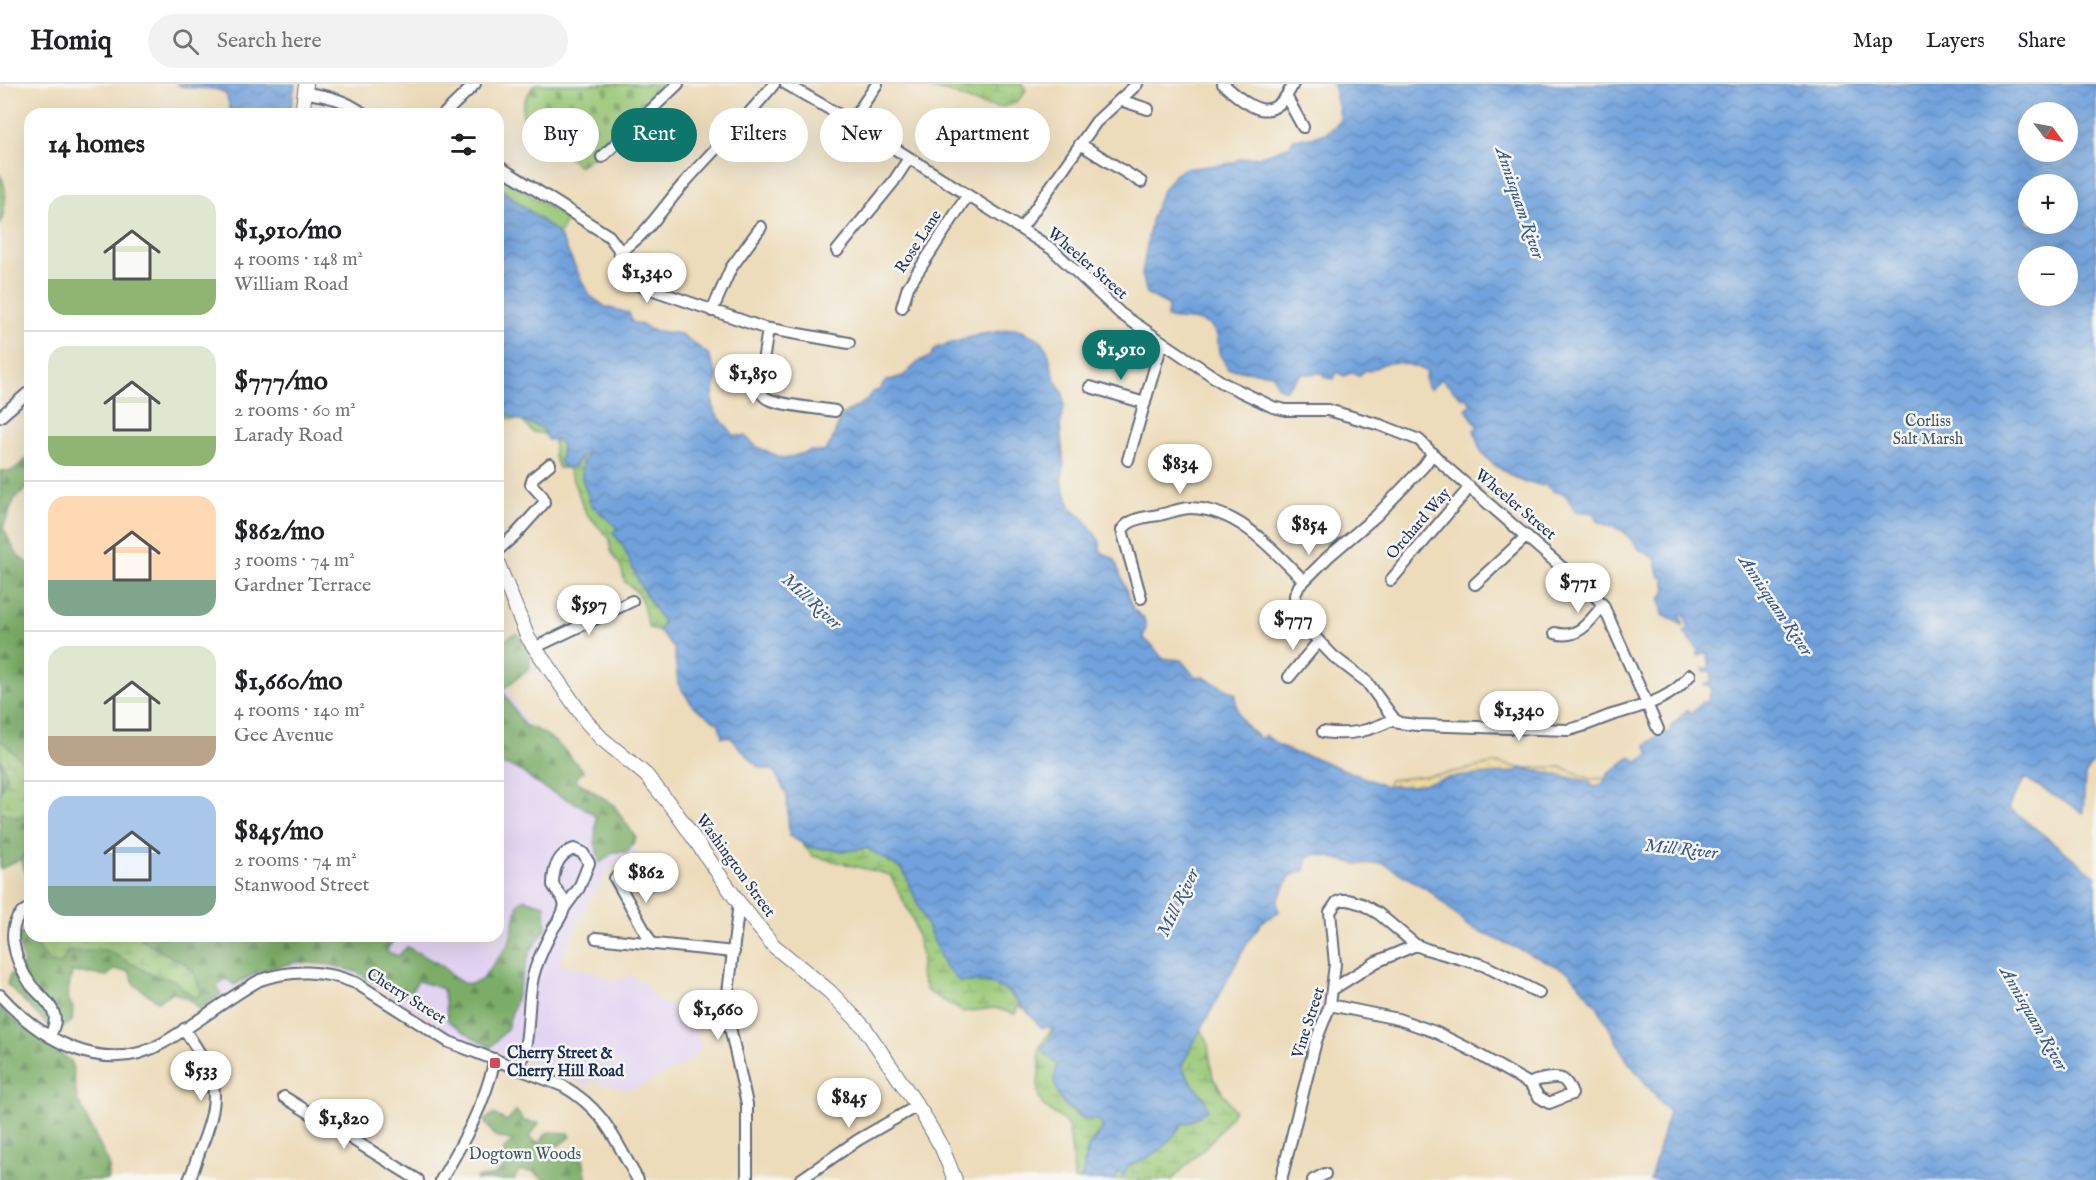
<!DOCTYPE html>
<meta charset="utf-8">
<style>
body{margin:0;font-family:"IM FELL English",serif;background:#f2f2f2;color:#202124;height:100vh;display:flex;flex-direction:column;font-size:22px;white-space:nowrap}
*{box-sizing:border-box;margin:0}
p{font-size:20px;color:#757577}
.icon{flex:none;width:33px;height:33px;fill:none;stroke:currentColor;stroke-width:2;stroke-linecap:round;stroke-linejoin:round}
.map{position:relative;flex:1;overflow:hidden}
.drawer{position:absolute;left:24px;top:24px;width:480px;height:834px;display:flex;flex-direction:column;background:#fff;border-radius:18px;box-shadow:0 6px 24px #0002}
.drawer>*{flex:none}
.banner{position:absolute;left:522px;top:24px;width:570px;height:54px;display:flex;gap:12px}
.needle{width:39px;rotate:122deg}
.buttons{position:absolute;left:2018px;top:18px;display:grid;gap:12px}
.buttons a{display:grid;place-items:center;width:60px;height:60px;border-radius:50%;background:#fff;box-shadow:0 6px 24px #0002;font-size:30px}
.price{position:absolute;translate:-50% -51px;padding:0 14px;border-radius:21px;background:#fff;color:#222;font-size:20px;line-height:39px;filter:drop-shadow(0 2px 3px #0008)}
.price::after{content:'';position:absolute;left:50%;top:36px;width:18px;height:14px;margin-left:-9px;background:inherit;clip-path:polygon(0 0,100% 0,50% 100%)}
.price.selected{background:#0f766e;color:#fff}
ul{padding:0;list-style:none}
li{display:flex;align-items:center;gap:18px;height:150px;padding:0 24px}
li+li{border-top:2px solid #e0e0e0}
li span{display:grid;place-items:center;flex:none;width:168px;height:120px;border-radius:18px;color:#555}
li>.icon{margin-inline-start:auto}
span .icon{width:72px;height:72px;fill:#fffc;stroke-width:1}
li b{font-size:26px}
h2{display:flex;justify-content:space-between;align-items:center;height:72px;padding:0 24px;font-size:26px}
.pill{padding:0 21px;border-radius:27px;background:#fff;box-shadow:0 6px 24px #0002;font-size:21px;line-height:54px}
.pill.selected{background:#0f766e;color:#fff}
header{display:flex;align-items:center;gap:36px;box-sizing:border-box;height:84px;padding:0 30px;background:#fff;border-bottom:2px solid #e0e0e0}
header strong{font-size:28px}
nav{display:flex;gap:33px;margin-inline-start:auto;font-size:21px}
.search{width:420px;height:54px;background:#f2f2f2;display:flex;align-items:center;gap:15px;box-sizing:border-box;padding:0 21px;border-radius:33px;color:#757577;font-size:22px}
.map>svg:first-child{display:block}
</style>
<header>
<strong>Homiq</strong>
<div class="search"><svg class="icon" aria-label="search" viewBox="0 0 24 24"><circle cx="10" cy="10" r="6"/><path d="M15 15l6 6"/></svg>Search here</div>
<nav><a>Map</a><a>Layers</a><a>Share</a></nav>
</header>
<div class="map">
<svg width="2096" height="1096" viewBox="0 0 2096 1096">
<defs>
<pattern id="forest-firs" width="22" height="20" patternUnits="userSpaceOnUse" patternTransform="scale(1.5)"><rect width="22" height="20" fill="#7cad68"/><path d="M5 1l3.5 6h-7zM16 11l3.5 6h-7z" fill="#658d59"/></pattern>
<pattern id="wetland-marsh" width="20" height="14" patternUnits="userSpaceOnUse" patternTransform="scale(1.5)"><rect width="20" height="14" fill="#9bc977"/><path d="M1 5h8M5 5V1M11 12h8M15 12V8" fill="none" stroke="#7ea465"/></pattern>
<pattern id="sand-dots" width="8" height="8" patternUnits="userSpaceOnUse" patternTransform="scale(1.5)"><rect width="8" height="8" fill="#eeda9e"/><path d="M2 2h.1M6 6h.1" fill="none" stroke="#ccbb8a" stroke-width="1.8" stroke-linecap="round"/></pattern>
<pattern id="cemetery-stones" width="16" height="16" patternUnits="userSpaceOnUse" patternTransform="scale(1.5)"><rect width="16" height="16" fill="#9bc977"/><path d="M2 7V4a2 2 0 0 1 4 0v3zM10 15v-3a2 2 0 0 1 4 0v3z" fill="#7ea465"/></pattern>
<pattern id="water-waves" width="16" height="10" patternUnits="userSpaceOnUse" patternTransform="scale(1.5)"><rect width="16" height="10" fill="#71a2dc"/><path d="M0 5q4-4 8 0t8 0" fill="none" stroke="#5c84b6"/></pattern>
</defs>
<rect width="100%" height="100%" fill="#f6f6f2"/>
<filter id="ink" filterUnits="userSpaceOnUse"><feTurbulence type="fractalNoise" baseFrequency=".0167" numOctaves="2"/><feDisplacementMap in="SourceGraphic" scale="12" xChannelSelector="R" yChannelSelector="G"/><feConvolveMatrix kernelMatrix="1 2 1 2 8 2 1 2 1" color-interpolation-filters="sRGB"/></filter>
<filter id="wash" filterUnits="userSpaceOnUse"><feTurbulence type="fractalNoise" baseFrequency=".008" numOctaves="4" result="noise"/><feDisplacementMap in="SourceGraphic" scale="24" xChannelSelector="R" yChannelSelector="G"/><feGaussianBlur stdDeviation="1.35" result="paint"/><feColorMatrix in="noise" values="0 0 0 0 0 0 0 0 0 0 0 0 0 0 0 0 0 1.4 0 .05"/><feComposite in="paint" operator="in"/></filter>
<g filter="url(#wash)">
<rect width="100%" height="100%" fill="#eddcba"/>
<path fill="#e3d3f2" d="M518,553L533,582L504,598L523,634L565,683L603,719L639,771H631L611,784L590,815L559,880L598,889L611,897L623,895L629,891L645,899L649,908L658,916L685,927L701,960L699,968L682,982L636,1004L626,1005L590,997L587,1003L564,991L492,967L455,951L369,897L345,886L331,883L304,880L273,885L242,900L214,918L210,911L120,852H498V562Z"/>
<path fill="#9bc977" stroke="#5b7c6a" stroke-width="1.5" d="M498,91L567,135L559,150L498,102Z"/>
<path fill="url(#forest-firs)" stroke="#4c6e63" stroke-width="1.5" d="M30,372V403L15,414L3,444L18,472L30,480V801L21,775L0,785V387H12Z
M518,550L529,569L530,584L502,606L524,641C550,648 566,667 583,687L575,696L613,720L636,754L628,768H614L600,779L595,759L596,733C579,717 562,715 543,703C526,694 519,680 498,681V562L512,551Z
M30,802V852H404L393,857L386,867L398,872L407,863L443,882L453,893L463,899L471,900L481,896L509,860L518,820L524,815L545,821L546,845L530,867L507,945L491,963L473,954L448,937L443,905L418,897L411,907L399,913L357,888L331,881L297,878L258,888L234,901L227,895L217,902L221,911L199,925L188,915L173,908L158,917L135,901L129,887L114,886L107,892L72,888L67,913L73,924L72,937L64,943L47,940L7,900L11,890L24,880L17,854L27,844L25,832Z
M0,922L9,932L72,978L77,1015L110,1082L107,1096H0Z
M516,1027L524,1037L539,1039L529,1054L539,1059L548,1048L569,1049L571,1053L553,1065L556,1074L583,1075L587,1096H545L533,1088L519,1087L514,1096H476V1094L495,1091L504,1083V1065L513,1057L495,1052L484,1037L493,1030L507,1037Z"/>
<path fill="url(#wetland-marsh)" stroke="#5b7c6a" stroke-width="1.5" d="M922,0H1022L1026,6C1011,35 976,20 954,10C943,5 931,7 922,0Z
M0,91C9,107 6,123 0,141Z
M498,319L542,333L545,350L533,348L520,335L513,336L498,332Z
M554,355L562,356L590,368L582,379V394L591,420L619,443L663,537L659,547L649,544C642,523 645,511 625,498L621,483L611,467L610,455L586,429L568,384H559L554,373Z
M0,655L30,685V733H16L0,727V708L7,692L0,673Z
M803,761L809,763L846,767L872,763L897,770L960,898C992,898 1003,898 1023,925L1018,922L1015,930L995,924L963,928L927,907L920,890L922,872L913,836L890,791L813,772Z
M34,852H139L151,862L187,881L194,889L201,908L197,913L191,912L174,896L152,891L109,867L102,866L70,868L66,870L61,880H52L39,866Z
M1060,944L1062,1018C1083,1040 1084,1031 1110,1037C1099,1047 1088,1058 1085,1073C1083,1084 1086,1086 1080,1096H1074C1074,1088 1070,1046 1067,1041C1062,1033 1053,1030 1046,1024C1033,1012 1039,995 1040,980C1040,975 1038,970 1039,966C1040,959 1047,952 1051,946Z
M1199,944L1207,955L1213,994L1234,1026C1217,1056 1194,1072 1172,1096H1115L1119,1086C1151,1073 1163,1069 1182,1039L1190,1038L1203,1027L1205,1014L1186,993L1181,977Z"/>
<path fill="url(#sand-dots)" stroke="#84847e" stroke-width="1.5" d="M1497,679L1520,684L1562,683L1590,695L1607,694L1611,705H1430L1385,707L1390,696L1443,690Z"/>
<path fill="url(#cemetery-stones)" stroke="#5b7c6a" stroke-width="1.5" d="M535,0H669L597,70L579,82L524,36C519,21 527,12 535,0Z"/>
<path fill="url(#water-waves)" stroke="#46689d" stroke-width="1.5" fill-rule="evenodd" d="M177,0H295L290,30H231C229,24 229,16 226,11C219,0 190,8 177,0Z
M1333,0H2096V675L2085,691L2083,729L2025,694L2008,723L2096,792V1096H1650L1669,1028L1627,976L1597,922L1569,888L1468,842L1430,807L1383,779L1358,780L1316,770L1308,774L1305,787L1290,792L1277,818L1279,828L1262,838L1247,859L1182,981C1187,999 1204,1007 1208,1026L1190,1038L1182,1040C1166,1064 1155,1072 1128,1082L1123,1093L1119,1086L1115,1096H1082L1088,1064L1103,1045L1099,1036L1085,1035L1062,1018L1054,998L1057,981L1042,966L1055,944L1041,943L1011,909L988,898H960L944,881L903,786L867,764L846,767L809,763L789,752L787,711L774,687L757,682L730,653H722L719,640L693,622L678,600L674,564L659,547L663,538L641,503L622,460L613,449L617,444L591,420L582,394V380L588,369L583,371L573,383L565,384L560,379L562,361L558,356H548L542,344L517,335L498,326V103L559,150L589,211L606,223L629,229L632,238L645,242L651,246L681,250L708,270L717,292L712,316L716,330L734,351L745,352L757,363L785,375L810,367L824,368L831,359L842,331L868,316L872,308L879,306L886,297L903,292L921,276L930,273L936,264L978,251L1016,244L1041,256L1048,268L1055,296L1063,309L1064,323L1060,342L1064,382L1061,397L1070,422L1086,437L1100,458V467L1115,476L1133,525L1144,534L1146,544L1143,554L1152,561L1162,574L1181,576L1194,592L1203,593L1236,610C1235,630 1244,643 1261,655L1265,651L1278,661L1295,669L1315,674L1385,702H1412L1453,693L1514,688L1522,684L1588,697L1594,703L1601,702L1609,689L1631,673L1638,678L1650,670L1646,661L1660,650L1671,648V642L1687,626L1692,629L1703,617L1707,619L1712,604L1704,601L1711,598L1712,588L1704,587L1703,585L1710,583L1707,569L1698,572V566L1684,548L1689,544L1684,530L1680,531L1684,542L1663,531L1660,515L1666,507L1664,493H1660L1655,474L1640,466L1623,447L1598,438L1593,429L1576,427L1565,410L1553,407L1544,400L1542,402L1530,398L1525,399C1509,390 1490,382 1480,365C1477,360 1476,352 1474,346L1478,343L1466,325L1471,320L1465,312L1462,314L1441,295L1431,305L1427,303L1425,293L1427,288C1417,282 1400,277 1388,279C1382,279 1375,285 1369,287L1365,286L1359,292L1353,288L1344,292L1337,288L1334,295L1327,294L1322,289L1302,290L1285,306L1277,302L1273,290L1228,285L1219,269L1217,251L1211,242L1201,237L1167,234L1168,221L1147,210L1142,190L1151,137L1161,109L1174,91L1184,85L1233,79L1239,75L1260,73L1290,62L1293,55C1312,54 1330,52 1341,35ZM2028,28H2067V68H2028ZM2028,100H2067V140H2028ZM2028,172H2067V212H2028Z"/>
</g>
<g filter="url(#ink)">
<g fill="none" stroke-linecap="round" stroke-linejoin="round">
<g stroke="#646c7e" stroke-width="14">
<path id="minor" d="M786,0L864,45L1052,165L1121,230L1223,299L1273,323L1286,326H1328L1380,341L1419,356L1446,383L1596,513L1603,521L1658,645
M1223,0C1250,24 1273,43 1293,0
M306,9C328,12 346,16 364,30
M1287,14L1303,43
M1120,16L1148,25
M444,30L475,0
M851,38L877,0
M1080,60L1141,98
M602,73L678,0
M498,82L609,152L618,164L624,184L636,200L764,244L849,259
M1021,145L1096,38L1137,0
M837,167L894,97L909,74
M619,168C647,152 665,120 686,97C715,64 747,34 774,0
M902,223L908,203L967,112
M712,227L731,184L761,143
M768,245L759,304C761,309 763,313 768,315C784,322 817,324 835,327
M1090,303L1145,319
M0,333L30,307
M1433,369L1424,382L1376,432L1328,473L1299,502L1295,511L1296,527L1310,548L1333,572L1367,598L1394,635L1399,639L1417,641L1568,646C1584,643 1597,636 1612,631C1641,622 1670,617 1690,591
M1128,376L1162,259
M498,466L517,449L544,419L543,413L531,400L533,394L550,380
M1391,496L1470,403
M1475,500L1527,452
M1141,514L1122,446C1130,434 1146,433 1159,431C1169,429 1180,424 1191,424C1239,425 1273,466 1304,497
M1555,549C1577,556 1590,538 1603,521
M534,564L632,517
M1289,593L1319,557
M1323,648C1351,652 1369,647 1394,635
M615,794L652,860
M739,819L726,925L747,1020V1096
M30,824C0,836 16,880 31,901C38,910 51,919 54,930C57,938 52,946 50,953
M596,854L734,868
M1333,905L1376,878L1416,861
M0,911C41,956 104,993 163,959C196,940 226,915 260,896C293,885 323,886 356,899L449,958L563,1002C606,1027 614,1055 638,1096
M1330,921L1398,935L1435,948L1467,964L1530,1000L1539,1013L1549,1019L1572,1010C1566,994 1562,992 1545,995C1539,996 1535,996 1530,1000
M184,945C216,992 223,1006 202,1061C197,1072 194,1086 189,1096
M518,984C532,956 526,922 533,893C537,876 545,861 553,845C557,839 562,832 564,825C567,815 557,809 553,801C553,785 558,770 574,765L583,769L589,779L579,804L565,823
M284,1013L418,1096
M441,1096C464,1057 485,1020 495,975
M800,1096L858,1056L917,1022
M1281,1096L1316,957L1330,921L1335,880L1330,828L1337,818L1342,816H1348L1362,820L1379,830L1416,861L1426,865L1483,881L1539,909
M1313,1096L1325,1090"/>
</g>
<g stroke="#646c7e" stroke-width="16">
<path id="major" d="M302,30L306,0
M498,480L528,554L586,637L601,654L646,691L675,727L739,819L774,862L829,907L864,943L922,1029L942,1064L955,1096"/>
</g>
<use href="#minor" stroke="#fff" stroke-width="10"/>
<use href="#major" stroke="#fff" stroke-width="14"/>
</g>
</g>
<rect fill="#d1495b" stroke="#f6f6f2" stroke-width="2" x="489" y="973" width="12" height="12" rx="3"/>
<g text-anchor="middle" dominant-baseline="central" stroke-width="5" stroke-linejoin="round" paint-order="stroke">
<g font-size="16" fill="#1b2f5e" stroke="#f6f6f2">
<text transform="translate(919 158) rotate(-57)">Rose Lane</text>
<text transform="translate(1087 180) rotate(41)">Wheeler Street</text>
<text transform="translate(1515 421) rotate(40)">Wheeler Street</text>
<text transform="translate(1419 440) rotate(-49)">Orchard Way</text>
<text transform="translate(735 782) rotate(54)">Washington Street</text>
<text transform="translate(406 913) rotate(32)">Cherry Street</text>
<text transform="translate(1309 939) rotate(-72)">Vine Street</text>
</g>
<g font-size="16" fill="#3b5664" stroke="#f6f6f2">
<text x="1928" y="338">Corliss<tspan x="1928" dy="18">Salt Marsh</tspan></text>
<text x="525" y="1071">Dogtown Woods</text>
</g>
<g font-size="16" font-weight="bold" fill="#1b2f5e" stroke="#f6f6f2" text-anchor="start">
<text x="507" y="970">Cherry Street &amp;<tspan x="507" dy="18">Cherry Hill Road</tspan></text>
</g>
<g font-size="18" font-style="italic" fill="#39578a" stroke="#f6f6f2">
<text transform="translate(1519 119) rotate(71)">Annisquam River</text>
<text transform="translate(811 518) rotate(42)">Mill River</text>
<text transform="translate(1775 522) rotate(56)">Annisquam River</text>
<text transform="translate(1681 766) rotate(6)">Mill River</text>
<text transform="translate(1179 819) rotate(-64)">Mill River</text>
<text transform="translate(2033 935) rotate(60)">Annisquam River</text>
</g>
</g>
</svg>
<div class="buttons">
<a><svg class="needle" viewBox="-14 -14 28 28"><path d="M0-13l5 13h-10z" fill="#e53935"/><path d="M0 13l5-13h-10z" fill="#757577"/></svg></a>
<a>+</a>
<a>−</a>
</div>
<b class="price" style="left:647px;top:220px">$1,340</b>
<b class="price selected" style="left:1121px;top:297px">$1,910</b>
<b class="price" style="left:753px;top:321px">$1,850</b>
<b class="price" style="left:1180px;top:411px">$834</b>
<b class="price" style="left:1309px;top:472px">$854</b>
<b class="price" style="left:1578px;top:530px">$771</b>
<b class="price" style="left:589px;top:552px">$597</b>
<b class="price" style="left:1293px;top:567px">$777</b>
<b class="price" style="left:1519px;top:658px">$1,340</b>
<b class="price" style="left:646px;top:820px">$862</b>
<b class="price" style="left:718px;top:957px">$1,660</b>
<b class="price" style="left:201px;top:1018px">$533</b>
<b class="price" style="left:849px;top:1045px">$845</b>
<b class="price" style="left:344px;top:1066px">$1,820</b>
<div class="banner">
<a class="pill">Buy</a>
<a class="pill selected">Rent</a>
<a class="pill">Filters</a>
<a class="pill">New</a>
<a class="pill">Apartment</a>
</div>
<section class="drawer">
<h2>14 homes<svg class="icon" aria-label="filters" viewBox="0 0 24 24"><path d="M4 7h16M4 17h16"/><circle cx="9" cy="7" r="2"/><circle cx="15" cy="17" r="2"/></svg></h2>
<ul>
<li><span style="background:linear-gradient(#dfe7d0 70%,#8fb573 0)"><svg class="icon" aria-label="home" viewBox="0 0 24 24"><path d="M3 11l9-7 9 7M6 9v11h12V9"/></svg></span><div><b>$1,910/mo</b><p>4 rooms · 148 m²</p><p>William Road</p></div></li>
<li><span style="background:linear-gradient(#dfe7d0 75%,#8fb573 0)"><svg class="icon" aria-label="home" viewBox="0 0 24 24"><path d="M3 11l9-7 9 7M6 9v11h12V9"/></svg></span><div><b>$777/mo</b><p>2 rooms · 60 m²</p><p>Larady Road</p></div></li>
<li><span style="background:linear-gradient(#ffd9b3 70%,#7fa58c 0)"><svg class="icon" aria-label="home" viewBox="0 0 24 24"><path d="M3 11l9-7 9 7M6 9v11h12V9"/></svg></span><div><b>$862/mo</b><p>3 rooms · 74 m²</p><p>Gardner Terrace</p></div></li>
<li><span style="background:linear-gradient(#dfe7d0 75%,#b9a48a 0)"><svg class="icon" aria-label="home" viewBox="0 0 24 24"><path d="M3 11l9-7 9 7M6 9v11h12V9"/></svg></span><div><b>$1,660/mo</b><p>4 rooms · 140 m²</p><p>Gee Avenue</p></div></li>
<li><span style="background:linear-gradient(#a9c7e8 75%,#7fa58c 0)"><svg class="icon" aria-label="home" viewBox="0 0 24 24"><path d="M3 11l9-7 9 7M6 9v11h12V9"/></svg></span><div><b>$845/mo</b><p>2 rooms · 74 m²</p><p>Stanwood Street</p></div></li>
</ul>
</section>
</div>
